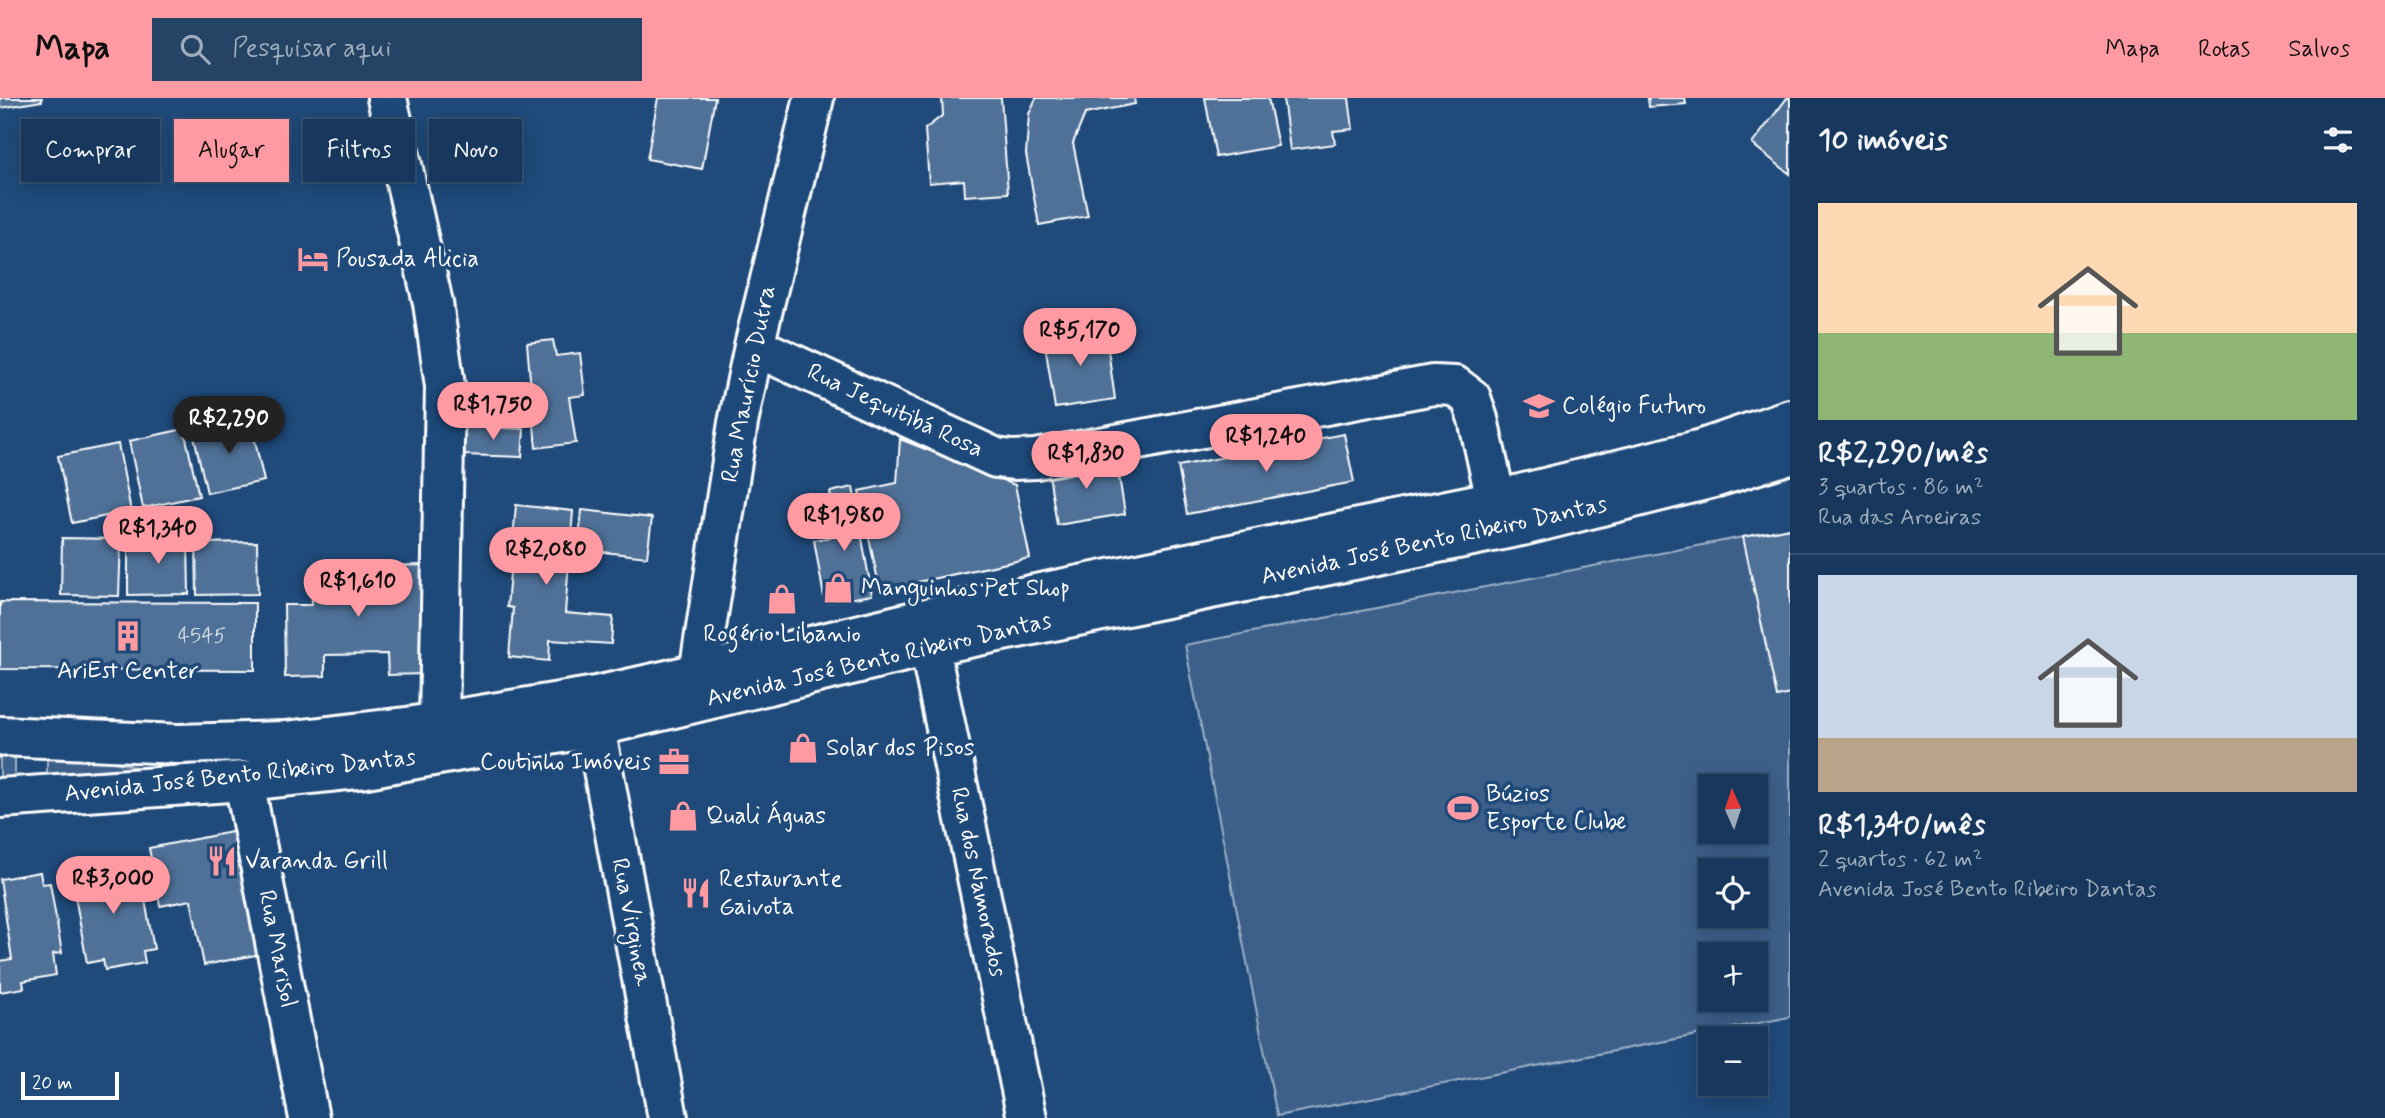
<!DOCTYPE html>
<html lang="pt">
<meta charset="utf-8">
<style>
body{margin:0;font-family:Mynerve,sans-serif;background:#244365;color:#f1f3f6;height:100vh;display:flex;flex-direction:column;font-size:26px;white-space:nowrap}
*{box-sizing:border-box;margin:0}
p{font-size:23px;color:#9eacbb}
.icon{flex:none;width:38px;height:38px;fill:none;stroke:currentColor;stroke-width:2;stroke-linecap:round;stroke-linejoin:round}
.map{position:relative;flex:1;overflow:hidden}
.drawer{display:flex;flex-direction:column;background:#17385c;width:595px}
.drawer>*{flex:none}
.hud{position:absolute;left:21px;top:21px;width:665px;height:63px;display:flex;gap:14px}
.needle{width:46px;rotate:357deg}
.tools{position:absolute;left:1698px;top:676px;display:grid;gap:14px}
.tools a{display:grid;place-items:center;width:70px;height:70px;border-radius:0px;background:#17385c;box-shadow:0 4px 18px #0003,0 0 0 2px #365272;font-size:35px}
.scale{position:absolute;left:21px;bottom:18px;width:98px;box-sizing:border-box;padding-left:7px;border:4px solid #fff;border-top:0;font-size:19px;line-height:24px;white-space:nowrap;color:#fff;-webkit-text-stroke:5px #1f4a7a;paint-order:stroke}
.price{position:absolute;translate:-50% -60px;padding:0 16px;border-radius:24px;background:#ff9aa2;color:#111;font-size:23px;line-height:46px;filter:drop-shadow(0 2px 4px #0008)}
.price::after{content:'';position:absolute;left:50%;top:42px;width:21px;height:16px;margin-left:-10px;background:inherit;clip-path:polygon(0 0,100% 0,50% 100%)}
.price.selected{background:#222;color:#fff}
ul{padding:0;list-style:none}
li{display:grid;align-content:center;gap:14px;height:371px;padding:0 28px}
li+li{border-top:2px solid #365272}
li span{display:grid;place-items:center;height:217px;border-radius:0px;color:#555}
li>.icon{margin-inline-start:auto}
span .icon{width:126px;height:126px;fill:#fffc;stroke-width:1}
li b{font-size:30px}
h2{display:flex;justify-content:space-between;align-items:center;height:84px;padding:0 28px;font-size:30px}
.pill{padding:0 24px;border-radius:0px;background:#17385c;box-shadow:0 4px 18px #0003,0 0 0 2px #365272;font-size:24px;line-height:63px}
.pill.selected{background:#ff9aa2;color:#111}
header{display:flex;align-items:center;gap:42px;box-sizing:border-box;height:98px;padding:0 35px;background:#ff9aa2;color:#111}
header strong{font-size:33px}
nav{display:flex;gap:38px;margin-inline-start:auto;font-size:24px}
.search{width:490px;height:63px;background:#244365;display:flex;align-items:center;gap:18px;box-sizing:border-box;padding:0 24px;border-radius:0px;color:#9eacbb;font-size:26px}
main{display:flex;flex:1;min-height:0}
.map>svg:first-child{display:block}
</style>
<header>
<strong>Mapa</strong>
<div class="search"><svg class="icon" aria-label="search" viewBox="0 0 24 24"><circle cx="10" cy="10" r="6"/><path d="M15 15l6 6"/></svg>Pesquisar aqui</div>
<nav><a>Mapa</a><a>Rotas</a><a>Salvos</a></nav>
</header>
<main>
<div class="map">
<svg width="1790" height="1020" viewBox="0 0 1790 1020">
<rect width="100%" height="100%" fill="#1f4a7a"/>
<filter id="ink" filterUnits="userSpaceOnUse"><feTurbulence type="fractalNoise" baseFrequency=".0143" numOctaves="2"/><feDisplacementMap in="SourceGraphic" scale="14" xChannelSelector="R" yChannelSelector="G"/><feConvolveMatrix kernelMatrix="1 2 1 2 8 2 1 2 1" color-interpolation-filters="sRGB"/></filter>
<g filter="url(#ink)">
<path fill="#3c618b" stroke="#9eb0c5" stroke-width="2" fill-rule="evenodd" d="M1790,430V919L1277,1018L1185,547ZM1710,688H1755V733H1710ZM1710,772H1755V817H1710ZM1710,856H1755V901H1710Z
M0,649L15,661V675L0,691Z
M47,649L145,671L47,688Z"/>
<path fill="#507197" stroke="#fff" stroke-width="2" d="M0,0H42V3L0,10Z
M658,0H715L702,71L647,61Z
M942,0H1001L1008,95L965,98L964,82L929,85L925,31L943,17Z
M1036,0H1134L1135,6L1085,16L1073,45L1088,118L1039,127L1026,56L1029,16Z
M1205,0H1268L1278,48L1216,59Z
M1283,0H1349L1353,31L1333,33L1335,46L1290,52Z
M1648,0H1685L1686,6L1649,9Z
M1787,0H1790V76L1752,46Z
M1105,230L1115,301L1055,310L1044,240Z
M553,242L556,258L580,255L585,297L569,299L576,345L536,350L527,245Z
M250,321L264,383L207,395L193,334Z
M463,328L524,331L522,359L462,357Z
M184,331L199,398L143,410L129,343Z
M1344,336L1354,384L1187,416L1178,368Z
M900,341L1015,387L1030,460L880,492L859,393L897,385Z
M118,346L131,413L72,425L58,358Z
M1116,359L1125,416L1057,427L1048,370Z
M853,389L872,497L825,505L814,442L838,438L830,394Z
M516,407L573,413L565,515L613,519L611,546L550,542L549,563L509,559L513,510L507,509Z
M582,412L652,420L647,459L578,451Z
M1790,430V596L1777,599L1743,439Z
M62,440L121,441L119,498L61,497Z
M128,440H188L189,496L128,497Z
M257,444L258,496L197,497L196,445Z
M422,467L424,576L388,577L387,556L325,557V578L285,579L284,507H312L311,470Z
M0,504L255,505V572L0,571Z
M237,733L261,856L204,867L191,802L160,808L149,750Z
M121,760L126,789L142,786L154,851L143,853L145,865L105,872L103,862L87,865L75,798L83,797L78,768Z
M40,774L42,786L50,785L62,855L53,856L56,877L23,883L24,890L0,894V863L12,861L0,781Z"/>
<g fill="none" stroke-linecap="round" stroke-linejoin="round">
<g stroke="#fff" stroke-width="44">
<path id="minor" d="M387,0L433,205L445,288L439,624
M754,248L996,360L1013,362L1036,361L1433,287L1455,288L1471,300L1478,321L1496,402
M929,548L1027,1020
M699,575L738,325L754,248L814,0
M595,629L668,1020
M244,683L309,1020"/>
</g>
<g stroke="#fff" stroke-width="44">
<path id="primary" d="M0,638L178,646L285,643L414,628L596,598L699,575L977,508L1496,402L1702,351L1790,321
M0,700L244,683L366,670L595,629L929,548L1522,428L1717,379L1790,356"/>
</g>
<use href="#minor" stroke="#1f4a7a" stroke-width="38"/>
<use href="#primary" stroke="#1f4a7a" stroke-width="38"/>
</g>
</g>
<defs>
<g id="hotel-bare" transform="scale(2.415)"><path d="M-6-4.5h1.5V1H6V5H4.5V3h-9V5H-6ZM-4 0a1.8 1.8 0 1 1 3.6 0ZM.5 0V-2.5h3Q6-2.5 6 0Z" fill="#ff9aa2" stroke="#1f4a7a" stroke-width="2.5" paint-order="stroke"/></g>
<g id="school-bare" transform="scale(2.415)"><path d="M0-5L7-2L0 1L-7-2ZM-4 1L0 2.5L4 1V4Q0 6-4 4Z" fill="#ff9aa2" stroke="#1f4a7a" stroke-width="2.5" paint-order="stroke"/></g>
<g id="shop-bare" transform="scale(2.415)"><path d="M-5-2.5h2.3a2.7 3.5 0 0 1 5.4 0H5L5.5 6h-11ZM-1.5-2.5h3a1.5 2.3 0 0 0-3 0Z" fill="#ff9aa2" stroke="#1f4a7a" stroke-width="2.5" paint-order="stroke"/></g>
<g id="building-bare" transform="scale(2.415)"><path d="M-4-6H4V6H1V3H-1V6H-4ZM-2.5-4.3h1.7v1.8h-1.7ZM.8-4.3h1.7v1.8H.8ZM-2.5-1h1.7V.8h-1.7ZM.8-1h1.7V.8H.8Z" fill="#ff9aa2" stroke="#1f4a7a" stroke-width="2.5" paint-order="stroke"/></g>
<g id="office-bare" transform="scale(2.415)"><path d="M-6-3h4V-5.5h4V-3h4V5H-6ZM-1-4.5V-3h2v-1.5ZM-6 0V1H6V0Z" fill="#ff9aa2" stroke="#1f4a7a" stroke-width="2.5" paint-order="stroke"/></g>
<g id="stadium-bare" transform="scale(2.415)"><path d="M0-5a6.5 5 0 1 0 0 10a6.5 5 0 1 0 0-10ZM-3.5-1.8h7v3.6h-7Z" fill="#ff9aa2" stroke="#1f4a7a" stroke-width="2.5" paint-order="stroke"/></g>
<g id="restaurant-bare" transform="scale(2.415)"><path d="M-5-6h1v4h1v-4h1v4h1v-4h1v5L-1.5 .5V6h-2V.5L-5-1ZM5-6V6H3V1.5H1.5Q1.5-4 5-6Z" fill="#ff9aa2" stroke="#1f4a7a" stroke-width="2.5" paint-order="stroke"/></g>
</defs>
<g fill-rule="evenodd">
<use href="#hotel-bare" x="313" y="161"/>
<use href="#school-bare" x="1539" y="308"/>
<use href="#shop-bare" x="838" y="490"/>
<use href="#shop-bare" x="782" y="501"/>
<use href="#building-bare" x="128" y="538"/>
<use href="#shop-bare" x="803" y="650"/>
<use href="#office-bare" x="674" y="664"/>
<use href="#stadium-bare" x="1463" y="710"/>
<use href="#shop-bare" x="683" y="718"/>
<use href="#restaurant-bare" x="222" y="763"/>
<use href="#restaurant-bare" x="696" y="795"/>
</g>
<g text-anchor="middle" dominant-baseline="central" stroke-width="7" stroke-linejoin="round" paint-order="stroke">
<g font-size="21" fill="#d3dce5">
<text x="202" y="538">4545</text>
</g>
<g font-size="24" fill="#fff" stroke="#1f4a7a" text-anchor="start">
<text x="336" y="161">Pousada Alicia</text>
<text x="1562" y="308">Colégio Futuro</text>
<text x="861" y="490">Manguinhos Pet Shop</text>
<text x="782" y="536" text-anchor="middle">Rogério Libanio</text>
<text x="128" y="573" text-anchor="middle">AriEst Center</text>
<text x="826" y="650">Solar dos Pisos</text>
<text x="651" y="664" text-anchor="end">Coutinho Imóveis</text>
<text x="1486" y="696">Búzios<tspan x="1486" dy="28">Esporte Clube</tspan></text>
<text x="706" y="718">Quali Águas</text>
<text x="245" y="763">Varanda Grill</text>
<text x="719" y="781">Restaurante<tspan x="719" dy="28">Gaivota</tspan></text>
</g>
<g font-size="24" fill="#fff" stroke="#1f4a7a">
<text transform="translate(749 286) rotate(-79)">Rua Maurício Dutra</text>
<text transform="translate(895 313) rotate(25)">Rua Jequitibá Rosa</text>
<text transform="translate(1434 443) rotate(-12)">Avenida José Bento Ribeiro Dantas</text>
<text transform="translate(879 562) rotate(-13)">Avenida José Bento Ribeiro Dantas</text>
<text transform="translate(240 678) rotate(-6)">Avenida José Bento Ribeiro Dantas</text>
<text transform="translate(978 784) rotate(78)">Rua dos Namorados</text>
<text transform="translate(631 824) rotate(79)">Rua Virginea</text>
<text transform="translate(277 851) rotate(79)">Rua Marisol</text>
</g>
</g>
</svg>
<div class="tools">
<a><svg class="needle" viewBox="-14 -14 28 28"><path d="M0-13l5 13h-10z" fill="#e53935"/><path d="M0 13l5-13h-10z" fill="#9eacbb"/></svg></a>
<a><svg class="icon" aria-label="locate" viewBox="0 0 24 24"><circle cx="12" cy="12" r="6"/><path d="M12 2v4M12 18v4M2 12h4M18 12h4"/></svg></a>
<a>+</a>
<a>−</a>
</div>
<div class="scale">20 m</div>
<b class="price" style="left:1080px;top:270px">R$5,170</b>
<b class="price" style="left:493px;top:344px">R$1,750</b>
<b class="price selected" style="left:229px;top:358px">R$2,290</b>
<b class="price" style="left:1266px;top:376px">R$1,240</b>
<b class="price" style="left:1086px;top:393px">R$1,830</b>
<b class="price" style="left:844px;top:455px">R$1,980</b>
<b class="price" style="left:158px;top:468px">R$1,340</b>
<b class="price" style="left:546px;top:489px">R$2,080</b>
<b class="price" style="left:358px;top:521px">R$1,610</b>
<b class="price" style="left:113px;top:818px">R$3,000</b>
<div class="hud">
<a class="pill">Comprar</a>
<a class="pill selected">Alugar</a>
<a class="pill">Filtros</a>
<a class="pill">Novo</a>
</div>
</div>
<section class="drawer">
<h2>10 imóveis<svg class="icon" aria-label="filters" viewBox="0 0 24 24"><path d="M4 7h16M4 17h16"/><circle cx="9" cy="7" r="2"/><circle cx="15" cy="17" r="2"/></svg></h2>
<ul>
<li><span style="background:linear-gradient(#ffd9b3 60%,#8fb573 0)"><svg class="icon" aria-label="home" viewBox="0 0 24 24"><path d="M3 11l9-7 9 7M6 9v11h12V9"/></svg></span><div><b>R$2,290/mês</b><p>3 quartos · 86 m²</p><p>Rua das Aroeiras</p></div></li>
<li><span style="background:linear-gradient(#c9d6e8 75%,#b9a48a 0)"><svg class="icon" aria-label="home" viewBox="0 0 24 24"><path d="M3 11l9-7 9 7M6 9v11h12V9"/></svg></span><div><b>R$1,340/mês</b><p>2 quartos · 62 m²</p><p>Avenida José Bento Ribeiro Dantas</p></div></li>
</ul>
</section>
</main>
